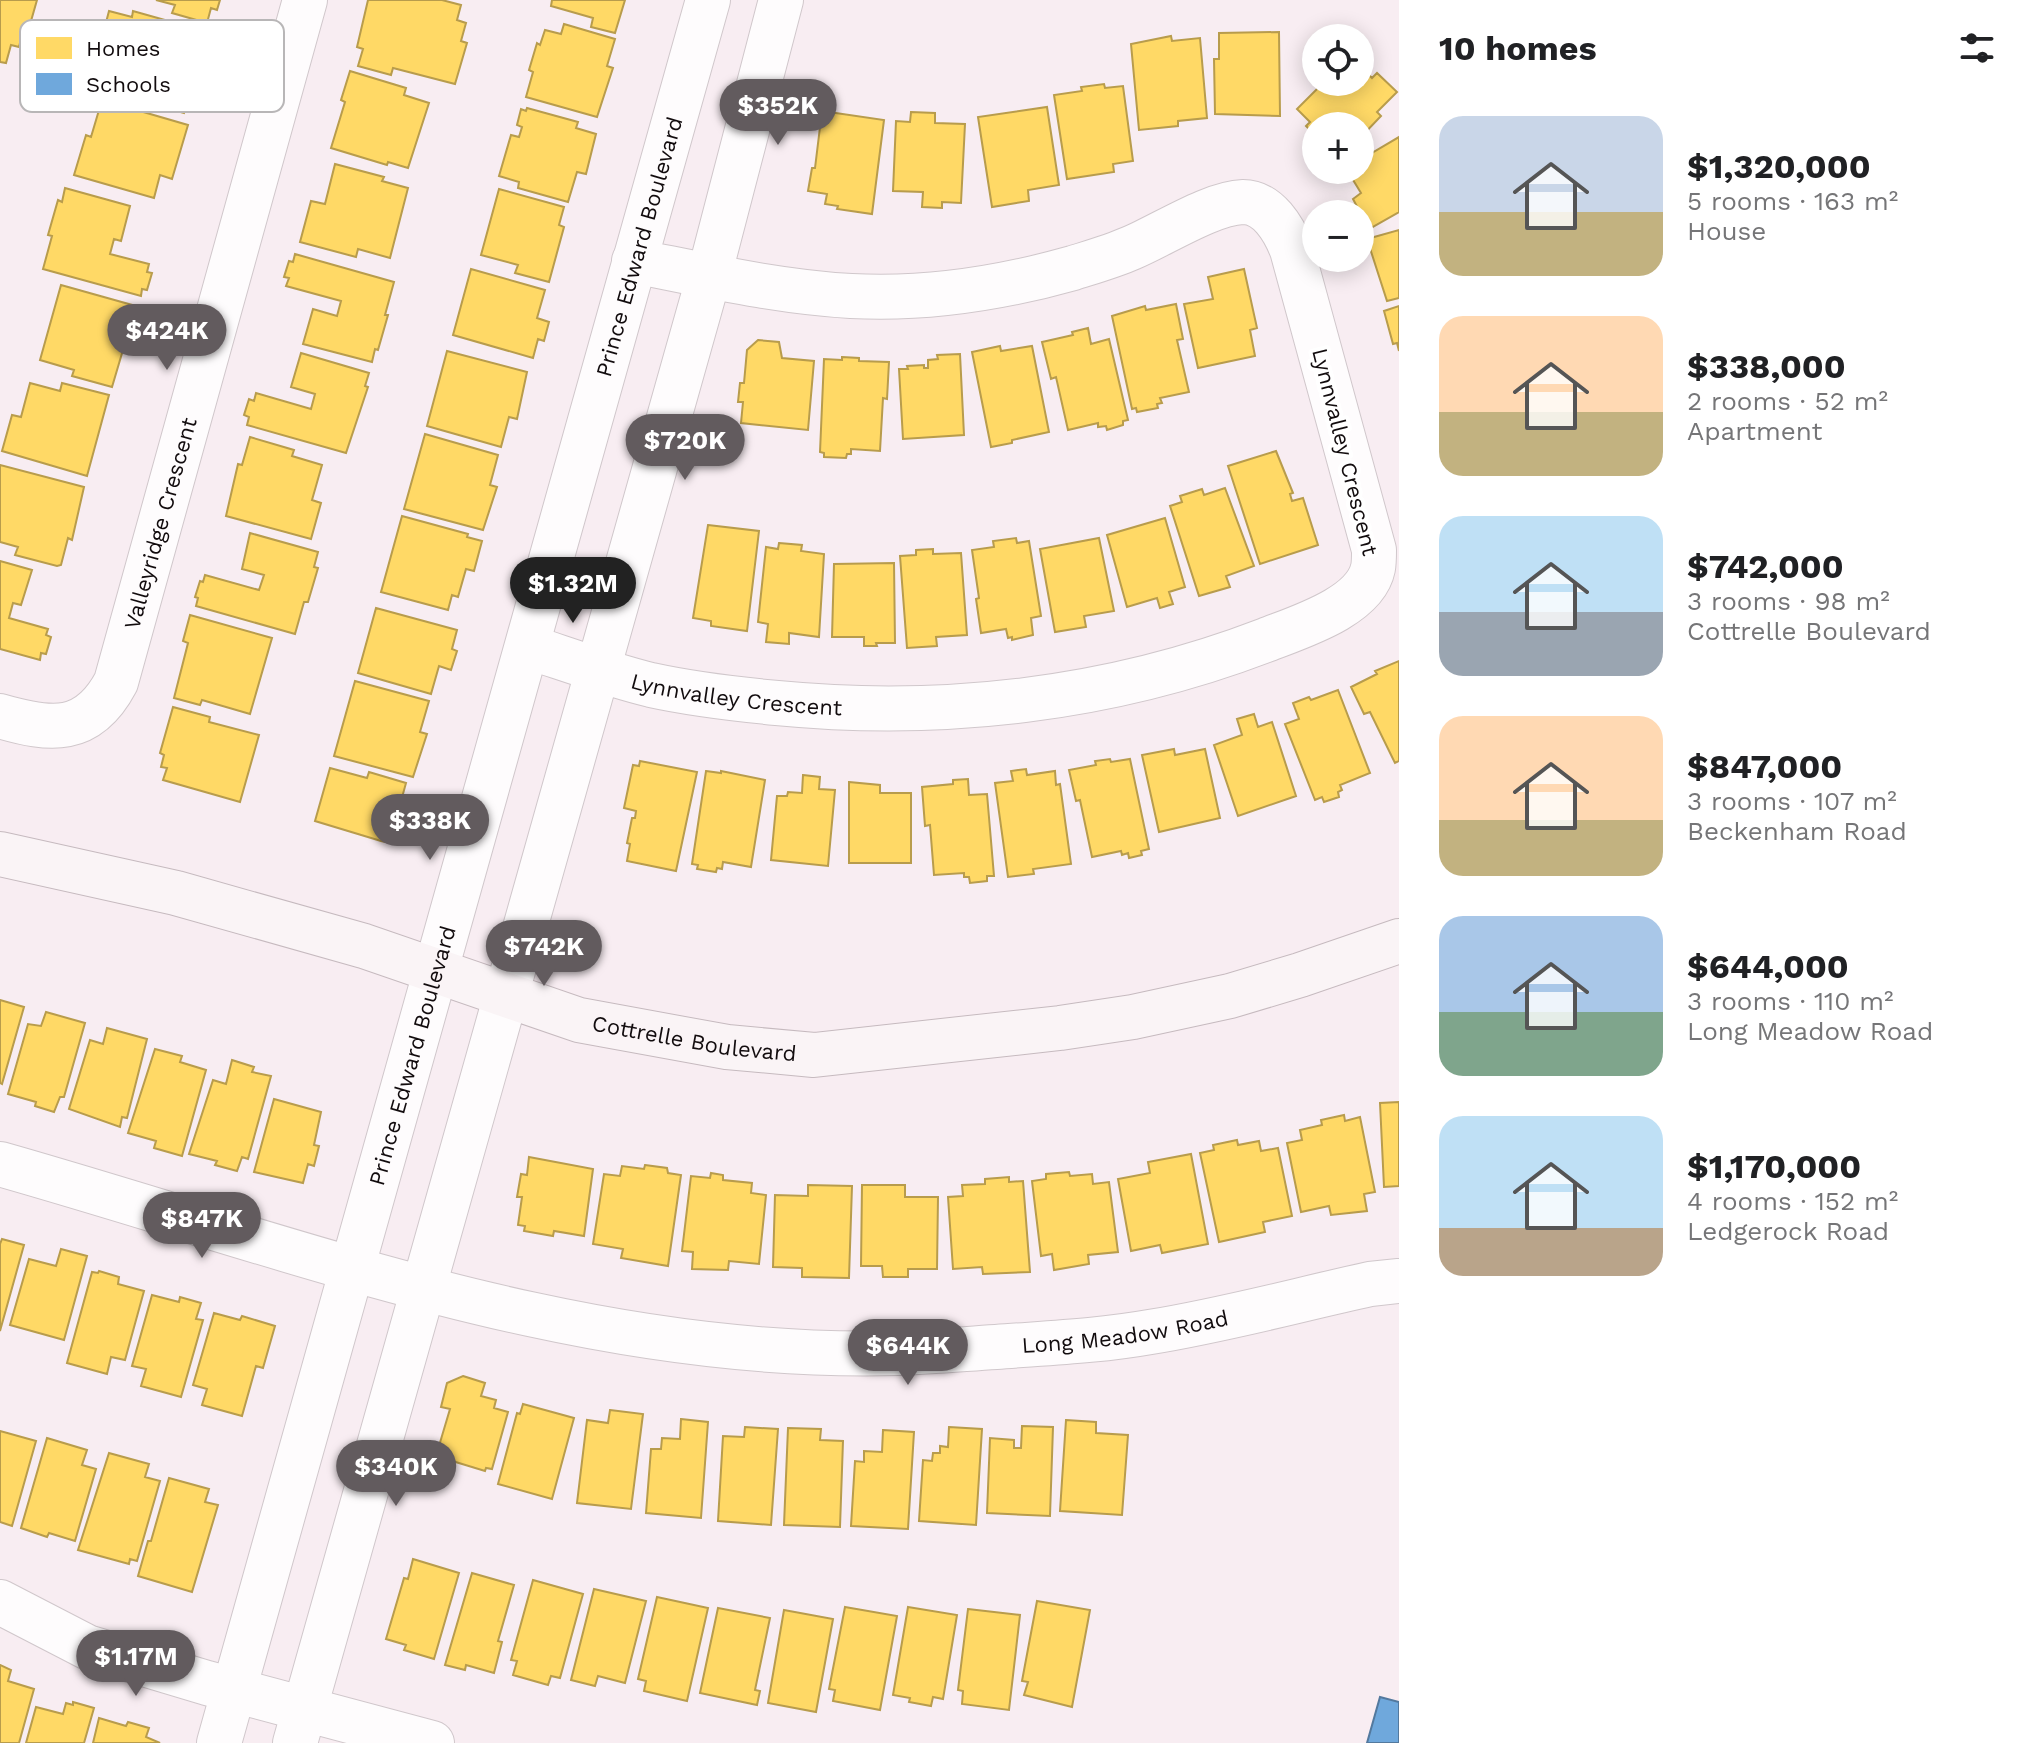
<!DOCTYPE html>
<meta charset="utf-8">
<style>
body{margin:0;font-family:"Work Sans",sans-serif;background:#f2f2f2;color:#202124;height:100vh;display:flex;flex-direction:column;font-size:30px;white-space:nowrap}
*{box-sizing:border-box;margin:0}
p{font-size:26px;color:#757577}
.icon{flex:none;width:44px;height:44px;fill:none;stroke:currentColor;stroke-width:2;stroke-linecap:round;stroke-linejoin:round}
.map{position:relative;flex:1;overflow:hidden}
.panel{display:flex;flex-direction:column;background:#fff;width:640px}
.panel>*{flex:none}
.buttons{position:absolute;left:1302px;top:24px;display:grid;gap:16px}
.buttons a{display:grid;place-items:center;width:72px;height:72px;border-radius:50%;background:#fff;box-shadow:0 4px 20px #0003;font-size:40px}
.price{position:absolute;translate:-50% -68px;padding:0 18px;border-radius:28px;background:#625b5e;color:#fff;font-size:26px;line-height:52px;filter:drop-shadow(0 2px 4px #0008)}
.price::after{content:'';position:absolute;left:50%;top:48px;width:24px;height:18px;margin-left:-12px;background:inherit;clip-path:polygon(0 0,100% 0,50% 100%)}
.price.on{background:#222;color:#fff}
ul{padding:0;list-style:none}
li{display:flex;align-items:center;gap:24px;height:200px;padding:0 40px}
li span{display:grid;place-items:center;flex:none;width:224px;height:160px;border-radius:24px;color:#555}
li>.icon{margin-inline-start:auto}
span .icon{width:96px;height:96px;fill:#fffc;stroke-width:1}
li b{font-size:34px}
h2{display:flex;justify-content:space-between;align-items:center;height:96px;padding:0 40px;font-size:34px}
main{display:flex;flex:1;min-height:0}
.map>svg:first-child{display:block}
</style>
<main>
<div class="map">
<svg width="1399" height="1743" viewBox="0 0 1399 1743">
<rect width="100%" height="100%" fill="#f8edf2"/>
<path fill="#ffd966" stroke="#b89c4c" stroke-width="2" d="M0,0H37L29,28L24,27L19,47L11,45L6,63L0,62Z
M156,0H220L217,10L211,8L207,23L172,13L175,5Z
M368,0H442L461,5L457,20L466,23L461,41L467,43L455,84L393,68L391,75L358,66L363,49L357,47Z
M552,0H625L615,33L591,27L593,18L551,6Z
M109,11L132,17L133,11L204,31L200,46L207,47L199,82L193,102L187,101L184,113L94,88L104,55L98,53Z
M564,24L615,39L607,66L613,68L597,117L526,97L533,72L529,70L537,43L540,45L545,30L561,34Z
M1279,32L1280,116L1215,114L1214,59H1219V33Z
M1171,36L1172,41L1200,38L1207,118L1178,121V126L1139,130L1131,44Z
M1360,66L1372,78L1377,73L1397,92L1377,112L1381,116L1360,138V126H1316V136L1306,126L1310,122L1297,109L1324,82H1360Z
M350,71L406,88L404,95L429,103L408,168L388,162L387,165L331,148L345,102L341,100Z
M1104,84L1105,88L1123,86L1133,161L1113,164L1114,172L1067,179L1054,95L1082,91L1081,87Z
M102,100L188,125L172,179L160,175L154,198L74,175L86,135L91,137Z
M1047,107L1059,185L1028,190L1029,201L992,207L978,117Z
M527,108L578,122L576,128L596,134L586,174L577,172L568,202L518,188L519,182L499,176L511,135L519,137L522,127L517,125L521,109L526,111Z
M822,111L884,120L872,214L837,209L838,206L825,204L827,194L808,191L812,168H815Z
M911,112L935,113V123L965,124L961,203L942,202V208L922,207L923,192L893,191L896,121L910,122Z
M1399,137V212L1369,229L1353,199L1361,193L1347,170H1360V160Z
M335,164L384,177L382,181L408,188L390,258L358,249L356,257L300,242L311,201L325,204Z
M65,188L130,206L121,241L114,239L110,254L149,264L147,272L152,273L147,290L142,289L141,296L43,269L52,236L48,235L58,200L62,202Z
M499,189L564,207L559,225L564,227L549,282L515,273L518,265L481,255Z
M1399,230V298L1387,301L1367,239Z
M295,254L394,282L385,315H388L378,350L375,349L372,362L303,344L313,309L337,316L341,301L286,286L289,278L284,277L289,261L293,262Z
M471,269L545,290L537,318L549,322L544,341L538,339L533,358L453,335Z
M1244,269L1257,328L1250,330L1255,356L1198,368L1184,304L1213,299L1208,277Z
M61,285L143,308L135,335L128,333L112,387L72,376L74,370L40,360Z
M1176,304L1183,339L1177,340L1189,392L1160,398L1162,403L1157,404L1158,408L1137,412L1136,408L1132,409L1112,316L1145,306L1146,310Z
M1399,306V351L1397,343L1393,344L1384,311Z
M1088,328L1091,344L1109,339L1128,420L1123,421V425L1107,430L1106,426L1098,427V423L1068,430L1056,377L1051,379L1042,342L1073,335L1072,332Z
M758,340L779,342L782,358L814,361L808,430L741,423L743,402H738L740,383H744L747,350Z
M1000,346L1001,351L1032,346L1049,432L1012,440V443L991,447L972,352Z
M447,351L527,372L517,419L509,417L501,447L427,426Z
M301,353L369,373L365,386L368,387L346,453L247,425L249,417L244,415L249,399L254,401L256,393L311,409L315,394L291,387Z
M960,354L964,435L903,439L899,369H908L907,366L924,365V368H928V360L938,359L937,355Z
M842,357L859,358V361L889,362L887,399L883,398L880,451L851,449V454H847L846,458L824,457V453L820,452L824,359L842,360Z
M30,383L60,391L62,383L109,395L87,476L2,451L12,415L21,417Z
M425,434L498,455L490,485L497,487L483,530L404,509Z
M250,437L294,450L292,456L322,465L312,500L321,503L311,539L226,516L238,464L242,465Z
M1276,451L1293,493L1290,494L1292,501L1303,498L1318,545L1260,564L1228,466Z
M0,465L84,487L72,540L68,538L61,565L57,566L15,555L18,547L0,542Z
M1225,488L1254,566L1226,576L1230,587L1199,596L1170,506L1182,502L1180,496L1202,489L1204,495Z
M402,516L468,534L467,537L482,541L474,571L466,569L458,597L452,595L448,610L381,592Z
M1165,518L1185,587L1169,592L1173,604L1160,608L1157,598L1127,607L1107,535Z
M708,525L759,531L747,631L711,626V621L693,618Z
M250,533L318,552L314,567L318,568L308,602H304L295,634L196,606L198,598L195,597L200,581L203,582L205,575L259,590L264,575L242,569Z
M1016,538L1017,543L1029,541L1041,616L1031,618L1033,635L1012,640V637L1008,638L1006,629L981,633L976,599L979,598L972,550L994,547L993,541Z
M1099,538L1114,611L1084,616L1086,627L1055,632L1040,549Z
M779,543L802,545L801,551L824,554L819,637L789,633V644L766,642L768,624L758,622L766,547L778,549Z
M933,549V554L961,553L967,635L936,637L937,646L907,648L900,556L916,555V550Z
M0,561L32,570L21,605L13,603L9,618L48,629L46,635L51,637L46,654L41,653L40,660L0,649Z
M894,563L895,643H876L877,646H864V637H832L834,564Z
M376,608L457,630L452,649L457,651L451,670L439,666L431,694L358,673Z
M190,615L272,638L250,714L202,700L200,705L174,698L188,643L183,641Z
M1399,661V761L1395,763L1370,712L1364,714L1351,687L1377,674L1375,671Z
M355,681L429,701L420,732L427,734L413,777L334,756Z
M1338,690L1370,773L1340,785L1342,790L1338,792L1339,797L1324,802L1322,797L1315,800L1285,724L1299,719L1293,703L1309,697L1311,700Z
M173,707L210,717L209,722L259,735L240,802L163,780L167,768L161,767L164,755L160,753Z
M1254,714L1258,727L1272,722L1296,796L1238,816L1214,745L1242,735L1237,719Z
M1174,749L1175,755L1205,749L1220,818L1159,832L1142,755Z
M1110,759L1111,762L1130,759L1149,849L1141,851L1142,855L1129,858L1128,853L1122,855L1121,851L1092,857L1080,800L1076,801L1069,770L1096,765L1095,761Z
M640,761L697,772L676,871L627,861L630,844L627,843L632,818H635L636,811L624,808L633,765L639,766Z
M330,768L367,778L369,772L406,783L398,812L408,815L403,834L394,831L393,834L389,833L386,842L381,841L315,821Z
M1026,769L1027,775L1055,771L1056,785L1060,784L1071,864L1033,869L1034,874L1008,877L995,783L1013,781L1011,771Z
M706,771L721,773V771L765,780L751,867L723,862L722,869L717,868L716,872L697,869L698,865L692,864Z
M803,775L820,777L819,789L835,790L828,866L771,860L777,796H787L788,792L802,793Z
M968,779L969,795L987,794L994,876H987V881L970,883L969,877H964V873L934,875L930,825L925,826L922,787L953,784V780Z
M849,782L880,785V793H911V863H849Z
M0,1000L24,1007L2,1084L0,1083Z
M46,1012L85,1023L64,1097H60L54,1112L35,1106L36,1102L8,1094L28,1024L41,1026Z
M107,1028L147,1039L127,1118L122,1117L120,1127L69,1109L90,1040L103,1044Z
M155,1049L182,1056L180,1062L206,1070L182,1156L154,1148L156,1141L128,1133Z
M232,1060L254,1067L252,1072L271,1076L248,1159L242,1157L237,1171L215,1165L217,1161L189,1154L213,1080L226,1084Z
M274,1099L321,1112L314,1145L319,1146L314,1166L308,1164L303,1183L254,1172Z
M1399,1102V1186L1384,1187L1380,1103Z
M1344,1115L1345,1121L1360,1117L1375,1192L1364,1194L1367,1211L1331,1215L1329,1206L1301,1212L1287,1143L1302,1140L1300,1130L1322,1125L1321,1120Z
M1237,1140L1238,1145L1259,1141L1261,1151L1278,1148L1292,1216L1263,1222L1265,1232L1219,1242L1200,1153L1214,1150L1213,1145Z
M1191,1154L1208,1244L1162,1253L1160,1245L1131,1251L1118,1179L1150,1173L1148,1162Z
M529,1157L593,1169L584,1236L554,1231L553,1236L524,1231L525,1226L518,1225L522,1197H517L521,1174L527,1175Z
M645,1165L667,1168L668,1173L681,1175L668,1266L621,1258L623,1249L593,1244L604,1174L620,1176L622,1166L644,1169Z
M1069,1172L1070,1176L1092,1174L1093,1184L1109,1182L1118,1252L1088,1255L1089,1264L1054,1270L1052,1254L1041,1256L1032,1181L1046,1179V1174Z
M711,1173L723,1175V1180L752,1183L751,1193L766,1195L759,1264L729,1261L728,1270L692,1269L693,1252L682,1251L691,1176L710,1178Z
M1009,1177V1182L1023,1181L1030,1272L983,1274L982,1267L953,1269L948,1197L963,1196L962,1185L985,1184V1179Z
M808,1185L852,1186L849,1278L802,1277V1268L773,1267L775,1195L808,1196Z
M862,1185H905V1197H938L937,1269H908V1277H883L882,1266H861Z
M2,1239L24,1245L0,1331V1244Z
M61,1249L87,1256L64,1340L10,1325L29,1259L56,1266Z
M99,1271L119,1277L118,1284L144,1291L125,1360L111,1357L107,1374L67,1363L92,1272L98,1273Z
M152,1295L179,1302L180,1297L201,1303L196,1319L203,1320L181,1397L141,1386L146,1369L132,1366Z
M214,1313L240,1320L242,1316L275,1326L263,1368L256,1366L242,1416L202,1405L207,1389L193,1385Z
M463,1376L485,1383L481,1396L496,1400L494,1408L508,1412L492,1469L486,1468L485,1471L436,1456L450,1409L441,1407L447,1383Z
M523,1404L574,1418L552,1499L498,1484L517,1413L520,1414Z
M610,1410L643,1414L631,1509L577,1503L587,1420L608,1423Z
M681,1419L708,1422L701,1518L646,1513L651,1449H661L662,1438L680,1439Z
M1066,1420L1096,1422V1433L1128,1435L1122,1515L1060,1511Z
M1022,1426L1053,1427L1050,1516L987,1513L990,1438L1014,1440V1448H1021Z
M745,1427L778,1429L771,1525L718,1521L723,1436L744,1437Z
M949,1427L982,1429L976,1525L919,1521L923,1460L932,1461L933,1453H940V1446L948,1447Z
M788,1428L821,1429L820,1440L843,1441L840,1527L784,1525Z
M883,1430L914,1432L908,1529L851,1526L855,1461L864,1462V1451L882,1452Z
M0,1431L36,1441L12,1526L0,1522Z
M47,1438L87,1450L82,1465L96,1469L75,1541L49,1533L47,1537L21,1528Z
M109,1453L149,1464L145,1477L160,1481L137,1561L130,1559L129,1564L78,1550Z
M169,1478L209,1489L205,1502L218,1505L192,1592L138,1576L148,1541H151Z
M413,1559L459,1573L434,1659L404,1650L406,1645L386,1639L404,1578L408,1579Z
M472,1573L514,1585L498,1641L502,1642L494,1673L466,1665L465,1670L445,1665Z
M533,1580L583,1594L560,1678L551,1676L548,1685L513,1675L517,1661L511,1660Z
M594,1589L646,1601L625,1683L598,1676L595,1686L571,1680Z
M657,1597L708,1608L687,1701L644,1691L646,1681L638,1679Z
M1037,1601L1090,1610L1072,1707L1024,1695L1028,1682L1022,1681Z
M845,1607L897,1616L880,1710L833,1701L835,1690L829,1689Z
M908,1607L957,1615L943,1699L933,1697L931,1706L909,1702L910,1698L893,1695Z
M718,1608L770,1618L755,1690L760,1691L757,1705L700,1693Z
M968,1609L1020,1615L1009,1710L962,1704L963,1691L958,1690Z
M784,1610L833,1619L816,1712L768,1703Z
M0,1665L11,1670L8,1681L34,1689L19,1743H0Z
M73,1702L94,1708L84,1743H26L36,1707L63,1714L66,1703L73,1705Z
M99,1718L126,1726L128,1722L149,1728L146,1737L160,1743H93Z"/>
<path fill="#6fa8dc" stroke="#53799e" stroke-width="2" d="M1380,1697L1399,1702V1743H1367Z"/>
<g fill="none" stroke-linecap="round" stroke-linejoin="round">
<g stroke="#d0c7cb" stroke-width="46">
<g id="minor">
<path id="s1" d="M529,647C569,660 610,675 651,685C692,694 735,699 777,703C943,719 1110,700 1266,640C1299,627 1365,607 1373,568C1374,563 1374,555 1374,550L1292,250C1284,229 1268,202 1243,202C1211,203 1162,235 1131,248C1113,256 1092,262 1073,268C1002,288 925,300 851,296C778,292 705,275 634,261"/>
<path id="s2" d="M0,716C51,731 88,735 116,682L305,0"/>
<path id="s3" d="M0,1164C296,1248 585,1362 898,1353C931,1352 964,1349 996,1347C1048,1343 1099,1341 1150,1332C1225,1320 1297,1300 1370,1284L1399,1281"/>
<path d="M0,1602L87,1647L207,1683L432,1743"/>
<path id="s4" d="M219,1743L708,0"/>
<path d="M295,1743L709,276L781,0"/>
</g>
</g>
<g stroke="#c6babf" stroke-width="46">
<g id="major">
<path id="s5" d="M0,854L176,893L364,946L579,1020L727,1047L814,1055L1060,1028L1133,1017L1230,996L1300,975L1399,941"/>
</g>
</g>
<use href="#minor" stroke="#fefcfd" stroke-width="44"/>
<use href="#major" stroke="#faf4f6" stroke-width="44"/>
</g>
<g text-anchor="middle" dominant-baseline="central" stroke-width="8" stroke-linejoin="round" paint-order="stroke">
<g font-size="22" fill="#120c0e" stroke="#fff">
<text stroke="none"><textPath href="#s4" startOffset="1554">Prince Edward Boulevard</textPath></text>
<text transform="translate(1345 452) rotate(76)">Lynnvalley Crescent</text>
<text stroke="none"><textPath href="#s2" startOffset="300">Valleyridge Crescent</textPath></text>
<text stroke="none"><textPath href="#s1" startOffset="214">Lynnvalley Crescent</textPath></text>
<text stroke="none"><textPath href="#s5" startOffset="720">Cottrelle Boulevard</textPath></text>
<text stroke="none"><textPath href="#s4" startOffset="714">Prince Edward Boulevard</textPath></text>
<text stroke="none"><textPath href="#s3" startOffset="1150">Long Meadow Road</textPath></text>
</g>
</g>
<rect x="20" y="20" width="264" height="92" rx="12" fill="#fff" stroke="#b8b6b7" stroke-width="2"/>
<rect x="36" y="37" width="36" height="22" fill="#ffd966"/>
<rect x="36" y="73" width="36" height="22" fill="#6fa8dc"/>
<g font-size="22" fill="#120c0e">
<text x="86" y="56">Homes</text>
<text x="86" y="92">Schools</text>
</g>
</svg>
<div class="buttons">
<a><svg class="icon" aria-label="locate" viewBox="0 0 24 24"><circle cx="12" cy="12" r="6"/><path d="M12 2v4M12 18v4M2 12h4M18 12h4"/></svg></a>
<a>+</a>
<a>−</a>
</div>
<b class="price" style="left:778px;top:147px">$352K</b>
<b class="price" style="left:167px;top:372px">$424K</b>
<b class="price" style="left:685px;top:482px">$720K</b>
<b class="price on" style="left:573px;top:625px">$1.32M</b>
<b class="price" style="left:430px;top:862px">$338K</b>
<b class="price" style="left:544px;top:988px">$742K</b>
<b class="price" style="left:202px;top:1260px">$847K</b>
<b class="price" style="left:908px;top:1387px">$644K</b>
<b class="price" style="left:396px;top:1508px">$340K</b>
<b class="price" style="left:136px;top:1698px">$1.17M</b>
</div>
<section class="panel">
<h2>10 homes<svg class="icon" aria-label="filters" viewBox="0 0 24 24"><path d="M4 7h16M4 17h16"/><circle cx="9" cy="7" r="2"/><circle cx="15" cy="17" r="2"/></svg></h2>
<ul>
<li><span style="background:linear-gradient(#c9d6e8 60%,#c2b280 0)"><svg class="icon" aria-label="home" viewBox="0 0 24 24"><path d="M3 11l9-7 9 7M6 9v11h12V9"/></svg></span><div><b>$1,320,000</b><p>5 rooms · 163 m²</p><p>House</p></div></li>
<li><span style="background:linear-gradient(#ffd9b3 60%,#c2b280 0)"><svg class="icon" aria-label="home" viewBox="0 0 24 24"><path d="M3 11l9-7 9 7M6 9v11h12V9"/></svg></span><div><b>$338,000</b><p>2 rooms · 52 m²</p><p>Apartment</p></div></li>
<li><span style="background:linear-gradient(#bfe0f5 60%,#9aa5b1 0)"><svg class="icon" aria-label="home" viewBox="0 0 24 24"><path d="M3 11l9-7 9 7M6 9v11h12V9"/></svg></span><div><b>$742,000</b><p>3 rooms · 98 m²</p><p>Cottrelle Boulevard</p></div></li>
<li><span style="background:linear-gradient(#ffd9b3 65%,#c2b280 0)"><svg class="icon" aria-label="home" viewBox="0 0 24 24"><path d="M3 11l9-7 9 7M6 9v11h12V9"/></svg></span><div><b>$847,000</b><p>3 rooms · 107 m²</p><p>Beckenham Road</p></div></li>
<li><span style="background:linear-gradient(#a9c7e8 60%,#7fa58c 0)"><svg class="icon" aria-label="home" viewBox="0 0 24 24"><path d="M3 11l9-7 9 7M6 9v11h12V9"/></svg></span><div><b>$644,000</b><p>3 rooms · 110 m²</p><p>Long Meadow Road</p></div></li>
<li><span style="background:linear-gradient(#bfe0f5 70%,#b9a48a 0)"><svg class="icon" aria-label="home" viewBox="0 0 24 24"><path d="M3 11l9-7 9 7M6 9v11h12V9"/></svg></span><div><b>$1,170,000</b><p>4 rooms · 152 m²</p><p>Ledgerock Road</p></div></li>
</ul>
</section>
</main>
